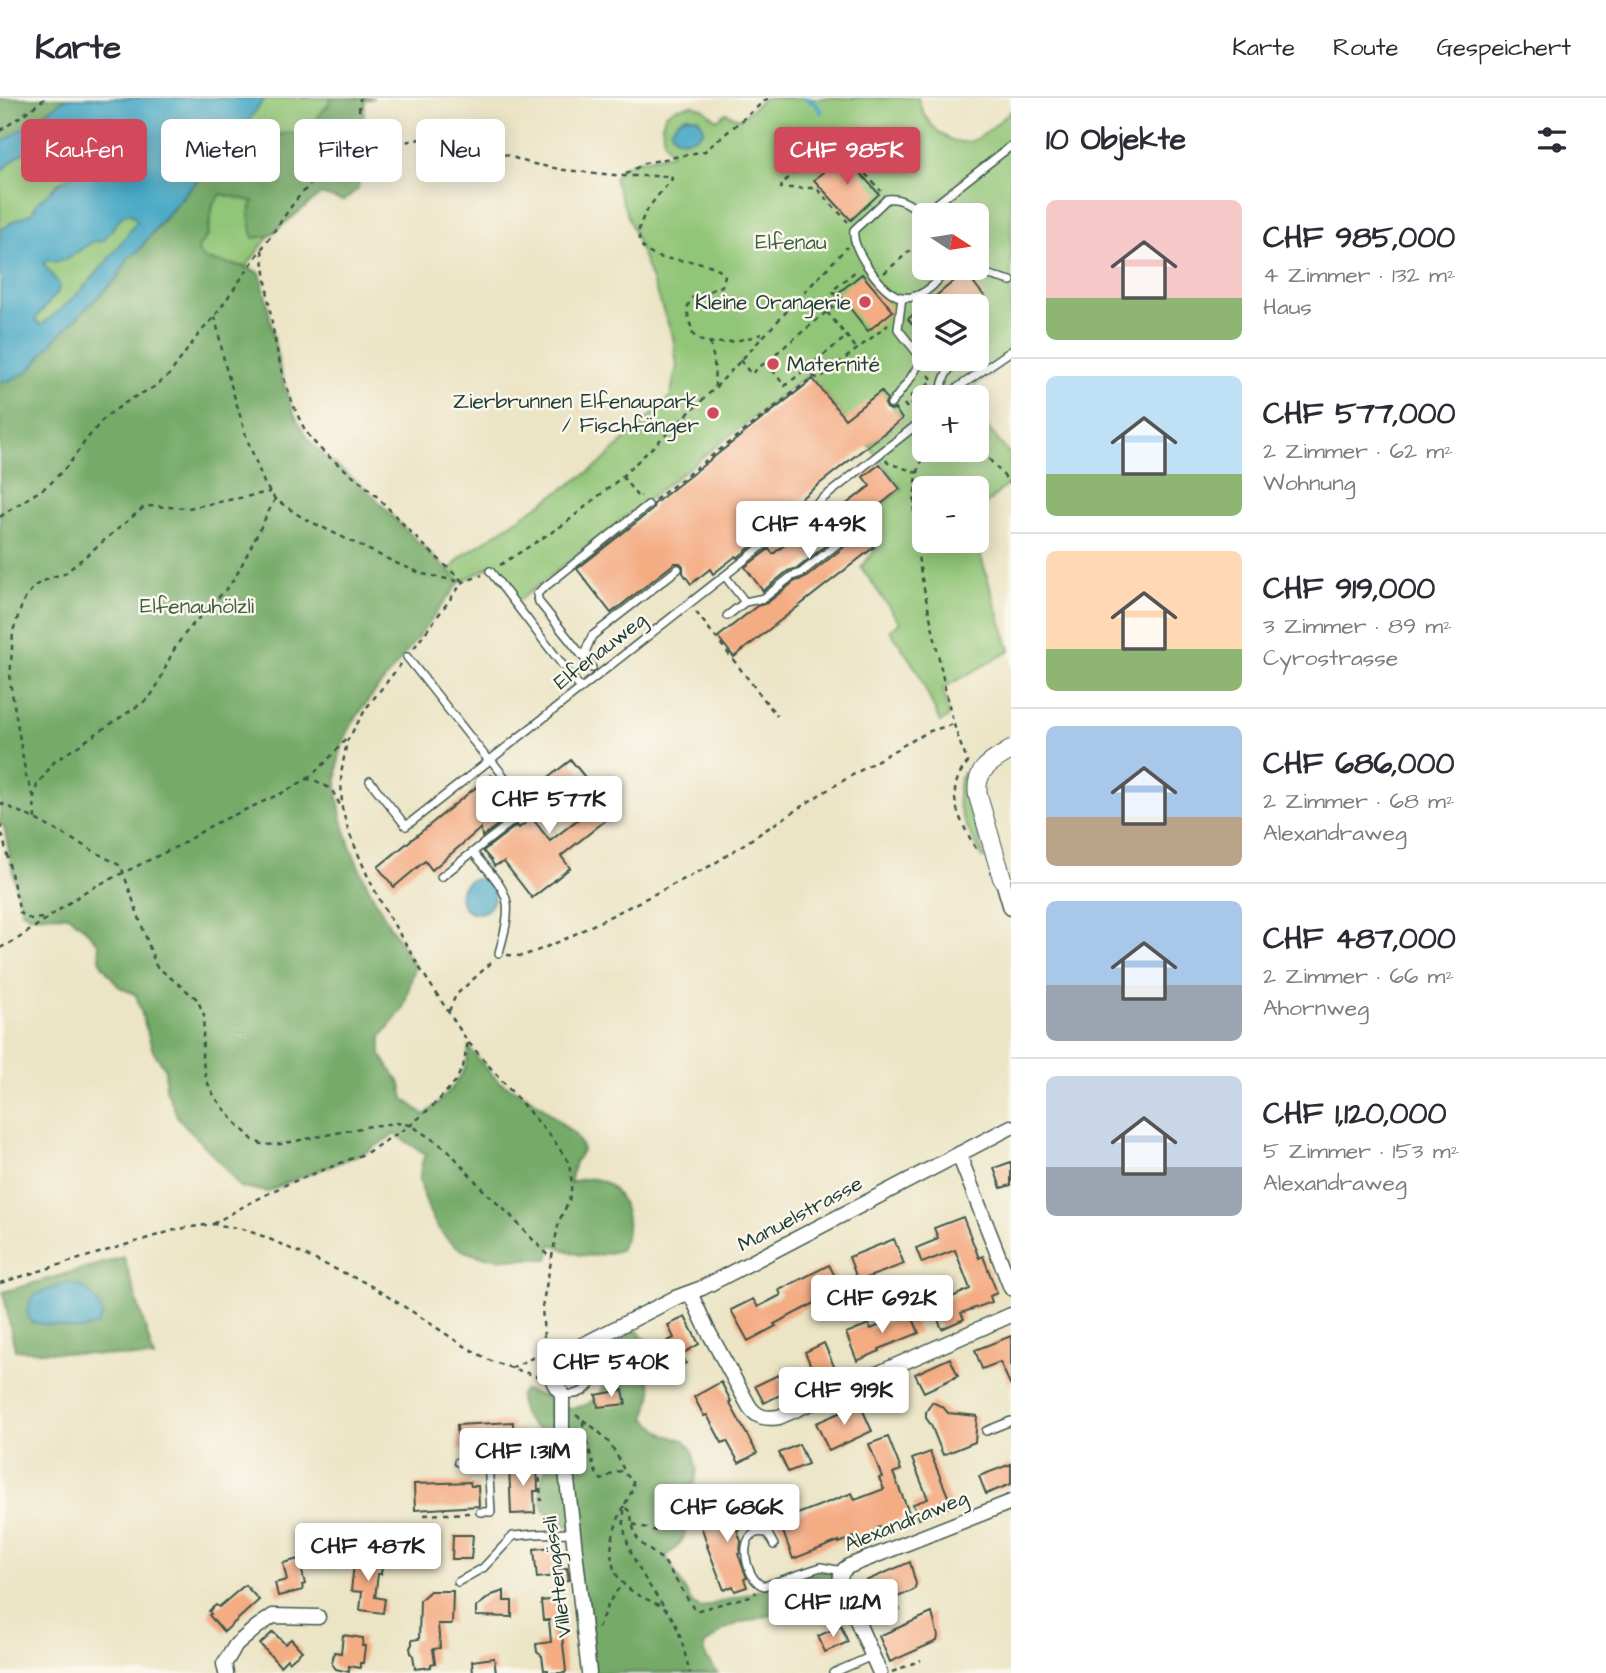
<!DOCTYPE html>
<html lang="de">
<meta charset="utf-8">
<style>
body{margin:0;font-family:"Architects Daughter",sans-serif;background:#f2f2f3;color:#2b2b33;height:100vh;display:flex;flex-direction:column;font-size:26px;white-space:nowrap}
*{box-sizing:border-box;margin:0}
p{font-size:23px;color:#7c7c81}
.icon{flex:none;width:38px;height:38px;fill:none;stroke:currentColor;stroke-width:2;stroke-linecap:round;stroke-linejoin:round}
.map{position:relative;flex:1;overflow:hidden}
.side{display:flex;flex-direction:column;background:#fff;width:595px}
.side>*{flex:none}
.guide{position:absolute;left:21px;top:21px;width:665px;height:63px;display:flex;gap:14px}
.needle{width:46px;rotate:102deg}
.buttons{position:absolute;left:912px;top:105px;display:grid;gap:14px}
.buttons a{display:grid;place-items:center;width:77px;height:77px;border-radius:10px;background:#fff;box-shadow:0 4px 18px #0003;font-size:35px}
.price{position:absolute;translate:-50% -60px;padding:0 16px;border-radius:7px;background:#fff;color:#222;font-size:23px;line-height:46px;filter:drop-shadow(0 2px 4px #0008)}
.price::after{content:'';position:absolute;left:50%;top:42px;width:21px;height:16px;margin-left:-10px;background:inherit;clip-path:polygon(0 0,100% 0,50% 100%)}
.price.selected{background:#d1495b;color:#fff}
ul{padding:0;list-style:none}
li{display:flex;align-items:center;gap:21px;height:175px;padding:0 35px}
li+li{border-top:2px solid #e1e1e2}
li span{display:grid;place-items:center;flex:none;width:196px;height:140px;border-radius:10px;color:#555}
li>.icon{margin-inline-start:auto}
span .icon{width:84px;height:84px;fill:#fffc;stroke-width:1}
li b{font-size:30px}
h2{display:flex;justify-content:space-between;align-items:center;height:84px;padding:0 35px;font-size:30px}
.pill{padding:0 24px;border-radius:10px;background:#fff;box-shadow:0 4px 18px #0003;font-size:24px;line-height:63px}
.pill.selected{background:#d1495b;color:#fff}
header{display:flex;align-items:center;gap:42px;box-sizing:border-box;height:98px;padding:0 35px;background:#fff;border-bottom:2px solid #e1e1e2}
header strong{font-size:33px}
nav{display:flex;gap:38px;margin-inline-start:auto;font-size:24px}
main{display:flex;flex:1;min-height:0}
.map>svg:first-child{display:block}
</style>
<header>
<strong>Karte</strong>
<nav><a>Karte</a><a>Route</a><a>Gespeichert</a></nav>
</header>
<main>
<div class="map">
<svg width="1011" height="1575" viewBox="0 0 1011 1575">
<rect width="100%" height="100%" fill="#fbf7ec"/>
<filter id="ink" filterUnits="userSpaceOnUse"><feTurbulence type="fractalNoise" baseFrequency=".0143" numOctaves="2"/><feDisplacementMap in="SourceGraphic" scale="14" xChannelSelector="R" yChannelSelector="G"/><feConvolveMatrix kernelMatrix="1 2 1 2 8 2 1 2 1" color-interpolation-filters="sRGB"/></filter>
<filter id="wash" filterUnits="userSpaceOnUse"><feTurbulence type="fractalNoise" baseFrequency=".00686" numOctaves="4" result="noise"/><feDisplacementMap in="SourceGraphic" scale="28" xChannelSelector="R" yChannelSelector="G"/><feGaussianBlur stdDeviation="1.57" result="paint"/><feColorMatrix in="noise" values="0 0 0 0 0 0 0 0 0 0 0 0 0 0 0 0 0 1.4 0 .05"/><feComposite in="paint" operator="in"/></filter>
<g filter="url(#wash)">
<rect width="100%" height="100%" fill="#ebe4c5"/>
<path fill="#91c577" stroke="#588156" stroke-width="2" fill-rule="evenodd" d="M0,0H330L329,6L316,21V34L304,43L276,37L266,44L251,39L249,34L0,359Z
M765,0H918C924,26 952,56 980,39C991,32 1001,21 1011,13V259L962,299H924V352H976L977,317L1011,358V383L977,414L976,390H924V443H976L1010,553L943,590L949,616L947,620L940,624L918,574L890,532L900,525L861,469L877,450L859,426L902,391L869,348L902,321L881,293L850,327L809,276L518,503L491,468L460,484L449,473L461,459L599,367L670,299L677,268L673,239L614,81L623,68L637,63L672,56L664,43L662,27L665,17L676,10L693,7L704,11L717,22L726,15L739,21ZM924,117H976V170H924ZM924,208H976V261H924Z
M221,96L253,103V140L269,138L246,169L205,162L197,154L199,148L208,138L213,106Z
M963,675L968,678L967,697L985,760H982C970,730 948,709 963,675Z
M591,1256L596,1258L598,1262C593,1274 586,1284 573,1287L564,1283L561,1276L563,1269Z"/>
<path fill="#74aa68" stroke="#4a744e" stroke-width="2" d="M0,0H67L0,46Z
M330,0H374L365,2L358,91L343,103L321,96L269,138L253,140L249,116L253,103L221,96L213,106L207,138L199,148L198,154L206,162L246,169L260,175C275,226 275,284 302,331C319,360 345,372 368,393C380,404 390,417 402,428C420,447 441,465 460,484C438,512 417,541 395,569C377,592 355,615 344,643C316,715 378,809 415,869L403,911L381,939V957L389,970L401,986L404,1001L425,1017C440,1004 455,989 464,972C467,965 468,956 469,949L479,962L499,984L524,996L540,1007L575,1037L583,1051L575,1064L570,1085C575,1083 581,1081 586,1081C612,1078 630,1108 627,1131C627,1138 623,1145 620,1152C589,1161 581,1160 552,1146L548,1161C493,1160 447,1169 426,1104C419,1083 417,1078 425,1056L395,1036L366,1054L286,1085L268,1094L240,1089L219,1063L178,1020L166,991L165,970L153,953L136,897L118,888L101,865L98,845L83,829L68,817L30,818L22,813L16,790L4,728L0,727V282L6,284L28,274L56,240L117,181L129,159L138,153L190,90L233,46L246,26L251,39L266,44L276,37L292,35L304,43L316,34V21L329,6Z
M124,1159L154,1260L15,1252L3,1194Z
M637,1232L647,1243L654,1257L645,1273C655,1292 652,1300 645,1320L665,1337L684,1342L692,1352L697,1371L695,1385L682,1392L666,1390V1397C691,1416 693,1440 666,1458L692,1505L701,1510L822,1473C835,1476 836,1485 840,1496L822,1508L809,1504L796,1506L784,1514L739,1525L723,1532L704,1548L706,1559L718,1575H591L573,1429L560,1428C556,1425 550,1421 547,1416C539,1403 536,1371 555,1365C556,1364 565,1365 566,1365L562,1330C557,1331 550,1333 544,1332C528,1331 518,1310 520,1296L524,1292L546,1299L561,1309L575,1310L586,1307L597,1299L611,1278L610,1267L617,1242Z"/>
<path fill="#45a7c5" stroke="#32727c" stroke-width="2" fill-rule="evenodd" d="M67,0H265L246,26L233,46L190,90L157,128L138,153L129,159L117,180L56,240L28,274L6,284L0,282V133L13,123L32,115C34,111 35,108 37,105C39,103 60,84 62,83C65,81 69,81 71,78C81,64 52,47 41,48C23,51 12,63 0,75V46ZM130,115L137,123C111,160 78,201 41,227L35,221L58,194L59,186L43,165L49,162L57,164L68,160L94,143L100,144L104,142L122,118Z
M686,18L698,20L703,28V34C693,42 674,47 671,31L678,23Z
M460 798a17 17 0 1 1 34 0a17 17 0 1 1-34 0Z
M68,1185C88,1188 95,1199 103,1216L97,1227L81,1232L31,1224L27,1212L33,1197Z"/>
<g fill="none" stroke-linecap="round" stroke-linejoin="round">
<path stroke="#45a7c5" stroke-width="4.5" d="M805,0L817,7L821,14"/>
</g>
<g id="blocks">
<path fill="#f4ac83" d="M843,56L879,96L851,122L814,82Z
M965,174L985,199L974,208H924V241L908,221Z
M862,176L893,213L868,233L838,195Z
M813,281L845,321L881,293L887,301L885,306L887,310L891,312L895,311L902,321L757,435L761,441L737,460L736,458L713,476L710,471L691,486L683,475V468L680,465H675L611,515L577,471L652,412L654,406Z
M880,366L900,391L856,426L874,449L734,559L718,539L757,508L767,505L795,483L805,480L854,441L856,434L852,430L846,431L798,470L788,473L763,493L745,469L769,451L773,456L832,409L836,414L870,388L863,379Z
M571,662L588,683L586,685L611,718L561,758L570,770L532,800L504,764L494,768L491,762L483,753L517,727L519,730L532,720L550,743L581,719L549,679Z
M491,677L502,690L493,697L509,718L482,739L481,730L432,772L425,763L394,789L378,769Z
M1011,1064V1087L1001,1090L994,1070Z
M963,1119L979,1160L983,1158L997,1195L990,1198L992,1204L961,1215L964,1221L942,1231L932,1208L970,1191L955,1152L922,1165L916,1150L936,1142L935,1141L938,1140L934,1130Z
M894,1141L904,1166L858,1183L849,1159Z
M829,1167L842,1191L774,1226L776,1228L748,1243L731,1212L753,1201L758,1209L781,1197L779,1192Z
M908,1208L919,1235L879,1251L880,1253L857,1263L846,1235L869,1226L871,1231L897,1220L895,1214Z
M685,1219L699,1246L682,1256L686,1265L670,1273L658,1248L674,1240L668,1227Z
M1011,1238V1288L1000,1264L982,1271L975,1252Z
M824,1245L836,1273L817,1282L805,1254Z
M950,1260L958,1278L924,1294L915,1276Z
M778,1277L786,1294L764,1305L755,1288Z
M721,1284L731,1303L729,1304L757,1355L739,1365L727,1343L722,1345L707,1317L704,1318L694,1299Z
M623,1292L626,1306L598,1309L596,1297Z
M932,1304L943,1309L948,1315L977,1318L975,1344L943,1357L931,1327L926,1320V1314Z
M860,1306L872,1333L829,1353L816,1325Z
M513,1324V1332H521L522,1354L508,1355V1350L458,1352L457,1327Z
M888,1339L901,1372L893,1375L910,1417L877,1430L880,1437L868,1442L857,1446L854,1439L839,1445V1443L793,1461L777,1417L793,1411L795,1417L852,1395L855,1402L884,1391L879,1380L882,1379L869,1346Z
M799,1346L808,1366L788,1374L779,1355Z
M930,1354L952,1408L919,1421L913,1406L928,1401L912,1361Z
M531,1366L537,1367L538,1393H534L535,1415L511,1416L509,1367Z
M1011,1366V1386L986,1396L979,1378Z
M470,1384L471,1388H478L479,1408L415,1412L414,1386Z
M740,1404L744,1413L749,1411L753,1422L746,1425L748,1428L737,1432L741,1443L740,1455L738,1456L747,1480L744,1481L747,1489L735,1493L733,1488L724,1492L707,1448H708L700,1425L704,1423L703,1421L713,1417L712,1415Z
M453,1437H473L471,1461H452Z
M553,1449L556,1471L567,1470L569,1482L557,1484L556,1478L537,1480L534,1451Z
M355,1457L379,1460V1462H383L381,1476H378L375,1499L385,1501L383,1515L360,1512L362,1494L351,1493Z
M299,1461L305,1486L302,1487L303,1492L278,1498L275,1485L287,1482L283,1465Z
M910,1464L916,1486L914,1492L867,1512L856,1487Z
M245,1487L259,1502L224,1534L209,1517L211,1516L209,1513L216,1507L219,1509Z
M430,1493H453L452,1526H438L440,1550L433,1551L435,1565L431,1566V1569L415,1571L413,1557L411,1555L410,1550L412,1546V1542L419,1541L420,1502Z
M504,1493V1503H512V1519L476,1518V1509L492,1497Z
M558,1501L566,1573L565,1575H548V1572H544L542,1558L537,1554L536,1546L551,1544L549,1522H543L541,1503Z
M932,1515L938,1538L937,1543L890,1564L879,1538Z
M841,1528L848,1544L825,1554L818,1538Z
M273,1534L285,1546L291,1541L302,1553L289,1564L287,1561L280,1568L260,1546Z
M343,1537L363,1540L362,1548H365L363,1565H360V1570L349,1568V1574L336,1571L332,1566L334,1554L341,1555Z
M494,1560L496,1575H473L472,1563Z"/>
</g>
</g>
<g filter="url(#ink)">
<use href="#blocks" fill-opacity="0" stroke="#3e564a" stroke-width="2"/>
<g fill="none" stroke-linecap="round" stroke-linejoin="round">
<g stroke="#3e564a" stroke-width="10">
<path id="service" d="M922,117L1011,48
M924,119C914,108 902,99 887,101L854,132C851,151 880,190 897,198C917,205 938,187 945,170
M974,170L989,177L1011,183
M902,199L898,231L922,261L924,260
M943,299C939,283 948,271 959,261
M944,299L1011,253
M891,306L910,281L922,261
M490,473L581,591
M725,478L745,504L727,518
M745,504L764,500L792,478L801,475L850,436
M407,559L489,663
M588,562L586,552L592,538L678,471
M592,570L539,504L537,496L541,492L648,407
M370,683L406,728L924,321
M529,710L558,716
M473,754C484,769 504,786 507,805C509,821 503,839 499,855
M441,779L529,710L491,662
M562,1295C596,1304 603,1261 606,1236
M986,1333L1011,1323
M458,1364L545,1359L544,1339L562,1338
M480,1414H491L488,1362
M774,1447L768,1436C735,1425 743,1482 764,1488L821,1469L842,1473
M458,1484L483,1470L513,1438L535,1436L573,1435
M833,1575L872,1558"/>
</g>
<g stroke="#3e564a" stroke-width="17">
<path id="minor" d="M1002,780L1011,810
M959,1057L1011,1190
M690,1195L707,1231L749,1308C757,1320 766,1321 779,1319L1011,1217
M226,1575L224,1566L236,1547L257,1529L273,1518L318,1519
M589,1575L562,1338V1295C548,1283 549,1268 563,1257L675,1200L702,1190L1011,1029
M880,1575L841,1486C839,1477 842,1472 849,1468L1011,1404"/>
</g>
<g stroke="#3e564a" stroke-width="20">
<path id="tertiary" d="M1002,780L978,698C974,671 991,664 1011,652"/>
</g>
<path stroke="#3e564a" stroke-width="2.5" stroke-dasharray="5 5" stroke-linecap="butt" d="M0,33L46,0
M863,48L850,59L881,93
M356,53L360,0
M803,66L782,86L781,90H812L818,92L848,124
M626,76L645,65L705,53L768,0
M262,152C270,211 275,275 303,328C319,358 349,371 372,394C384,405 394,417 406,429C424,448 444,466 463,484
M884,175L924,141
M827,214L857,251
M215,218L225,267L247,341L265,387L275,401L303,420L398,466L423,476L462,484
M710,245L714,262L715,290
M740,262L751,276L840,203L832,193L857,172
M766,264L785,288L846,239
M910,299L933,282L926,274
M904,306L907,310L931,291
M976,346L1011,386
M927,352C920,364 916,378 915,393C910,442 927,502 937,551C945,589 951,628 968,664C942,694 960,722 976,751
M886,362L888,365L918,375
M622,378L637,398L639,396L641,398
M655,402L813,279L820,280L888,227
M0,419L14,409L49,387L69,366L86,342L105,319L131,301L154,289L169,277L198,237L215,218L295,103L323,72L342,59L356,53L426,40L451,42L478,47L529,65L564,72L623,78H671L672,81C660,95 630,126 641,146C654,172 707,153 725,178L722,188L692,200C685,209 688,216 690,226C691,227 693,236 693,236C703,253 747,241 761,236
M500,467L563,427L617,383L715,290L847,149
M696,514L777,618
M414,550L463,484L482,477
M401,566L367,609L347,643L341,676L342,710L348,732L368,779L384,810L421,872L468,944L553,1041L569,1065L572,1086L569,1103L559,1123L542,1209L545,1254
M307,681L325,665L346,641
M34,699L26,678L10,583L13,533L23,504L34,488L52,479L64,476L143,410L151,408L188,410L270,394
M0,705L35,721L121,768L156,868L197,901L204,917L202,959L206,981L214,998L234,1023L253,1042L264,1047L281,1046L371,1028L396,1025L411,1027L448,1052L486,1095L509,1116L551,1161
M35,721L34,699L37,687L54,664L148,601C162,585 166,562 179,544C195,520 220,502 236,478L275,401
M0,726L20,815L30,821L46,820
M0,850L19,840L86,793L180,747L212,727L282,695L307,681L314,682L326,688L333,694L340,707
M507,857L521,858L534,854L563,842L712,767L819,697L900,649L930,633L954,626
M449,913L456,897L492,864
M213,1126L246,1107L285,1087L366,1055L411,1027L438,1003L455,984L463,969L468,944
M0,1185L178,1131L213,1126L243,1131L265,1139L366,1185L416,1216L461,1246L491,1263L539,1279
M511,1270L545,1254L546,1255
M576,1317L583,1322L584,1335L597,1378L602,1382L615,1374L622,1373L633,1383V1391L624,1408L630,1414L635,1437L643,1447L664,1463L695,1513L754,1497L756,1494
M583,1322C607,1338 614,1349 625,1375
M539,1370L541,1403
M624,1408C608,1441 601,1478 640,1498C649,1503 661,1506 668,1514C681,1531 684,1555 690,1575
M624,1412C624,1419 623,1428 625,1435C631,1462 649,1488 665,1510
M424,1417L469,1415
M633,1426L656,1433
M872,1521L901,1511
M598,1530C605,1514 610,1497 624,1486
M892,1574L921,1562"/>
<use href="#service" stroke="#fff" stroke-width="7"/>
<use href="#minor" stroke="#fff" stroke-width="14"/>
<use href="#tertiary" stroke="#fff" stroke-width="18"/>
</g>
</g>
<g fill="#d1495b" stroke="#fbf7ec" stroke-width="2.5">
<circle cx="865" cy="204" r="7"/>
<circle cx="773" cy="266" r="7"/>
<circle cx="713" cy="315" r="7"/>
</g>
<g text-anchor="middle" dominant-baseline="central" stroke-width="5" stroke-linejoin="round" paint-order="stroke">
<g font-size="21" fill="#3c5f45" stroke="#fbf7ec">
<text x="791" y="144">Elfenau</text>
<text x="197" y="508">Elfenauhölzli</text>
</g>
<g font-size="21" fill="#1f3d34" stroke="#fbf7ec" text-anchor="end">
<text x="851" y="204">Kleine Orangerie</text>
<text x="787" y="266" text-anchor="start">Maternité</text>
<text x="699" y="303">Zierbrunnen Elfenaupark<tspan x="699" dy="24">/ Fischfänger</tspan></text>
</g>
<g font-size="21" fill="#1f3d34" stroke="#fbf7ec">
<text transform="translate(600 553) rotate(-38)">Elfenauweg</text>
<text transform="translate(800 1116) rotate(-28)">Manuelstrasse</text>
<text transform="translate(906 1423) rotate(-22)">Alexandraweg</text>
<text transform="translate(557 1479) rotate(-97)">Villettengässli</text>
</g>
</g>
</svg>
<div class="buttons">
<a><svg class="needle" viewBox="-14 -14 28 28"><path d="M0-13l5 13h-10z" fill="#e53935"/><path d="M0 13l5-13h-10z" fill="#7c7c81"/></svg></a>
<a><svg class="icon" aria-label="layers" viewBox="0 0 24 24"><path d="M12 4l9 5-9 5-9-5zM3 14l9 5 9-5"/></svg></a>
<a>+</a>
<a>−</a>
</div>
<b class="price selected" style="left:847px;top:89px">CHF 985K</b>
<b class="price" style="left:809px;top:463px">CHF 449K</b>
<b class="price" style="left:549px;top:738px">CHF 577K</b>
<b class="price" style="left:882px;top:1237px">CHF 692K</b>
<b class="price" style="left:611px;top:1301px">CHF 540K</b>
<b class="price" style="left:844px;top:1329px">CHF 919K</b>
<b class="price" style="left:523px;top:1390px">CHF 1.31M</b>
<b class="price" style="left:727px;top:1446px">CHF 686K</b>
<b class="price" style="left:368px;top:1485px">CHF 487K</b>
<b class="price" style="left:833px;top:1541px">CHF 1.12M</b>
<div class="guide">
<a class="pill selected">Kaufen</a>
<a class="pill">Mieten</a>
<a class="pill">Filter</a>
<a class="pill">Neu</a>
</div>
</div>
<section class="side">
<h2>10 Objekte<svg class="icon" aria-label="filters" viewBox="0 0 24 24"><path d="M4 7h16M4 17h16"/><circle cx="9" cy="7" r="2"/><circle cx="15" cy="17" r="2"/></svg></h2>
<ul>
<li><span style="background:linear-gradient(#f6c9c9 70%,#8fb573 0)"><svg class="icon" aria-label="home" viewBox="0 0 24 24"><path d="M3 11l9-7 9 7M6 9v11h12V9"/></svg></span><div><b>CHF 985,000</b><p>4 Zimmer · 132 m²</p><p>Haus</p></div></li>
<li><span style="background:linear-gradient(#bfe0f5 70%,#8fb573 0)"><svg class="icon" aria-label="home" viewBox="0 0 24 24"><path d="M3 11l9-7 9 7M6 9v11h12V9"/></svg></span><div><b>CHF 577,000</b><p>2 Zimmer · 62 m²</p><p>Wohnung</p></div></li>
<li><span style="background:linear-gradient(#ffd9b3 70%,#8fb573 0)"><svg class="icon" aria-label="home" viewBox="0 0 24 24"><path d="M3 11l9-7 9 7M6 9v11h12V9"/></svg></span><div><b>CHF 919,000</b><p>3 Zimmer · 89 m²</p><p>Cyrostrasse</p></div></li>
<li><span style="background:linear-gradient(#a9c7e8 65%,#b9a48a 0)"><svg class="icon" aria-label="home" viewBox="0 0 24 24"><path d="M3 11l9-7 9 7M6 9v11h12V9"/></svg></span><div><b>CHF 686,000</b><p>2 Zimmer · 68 m²</p><p>Alexandraweg</p></div></li>
<li><span style="background:linear-gradient(#a9c7e8 60%,#9aa5b1 0)"><svg class="icon" aria-label="home" viewBox="0 0 24 24"><path d="M3 11l9-7 9 7M6 9v11h12V9"/></svg></span><div><b>CHF 487,000</b><p>2 Zimmer · 66 m²</p><p>Ahornweg</p></div></li>
<li><span style="background:linear-gradient(#c9d6e8 65%,#9aa5b1 0)"><svg class="icon" aria-label="home" viewBox="0 0 24 24"><path d="M3 11l9-7 9 7M6 9v11h12V9"/></svg></span><div><b>CHF 1,120,000</b><p>5 Zimmer · 153 m²</p><p>Alexandraweg</p></div></li>
</ul>
</section>
</main>
